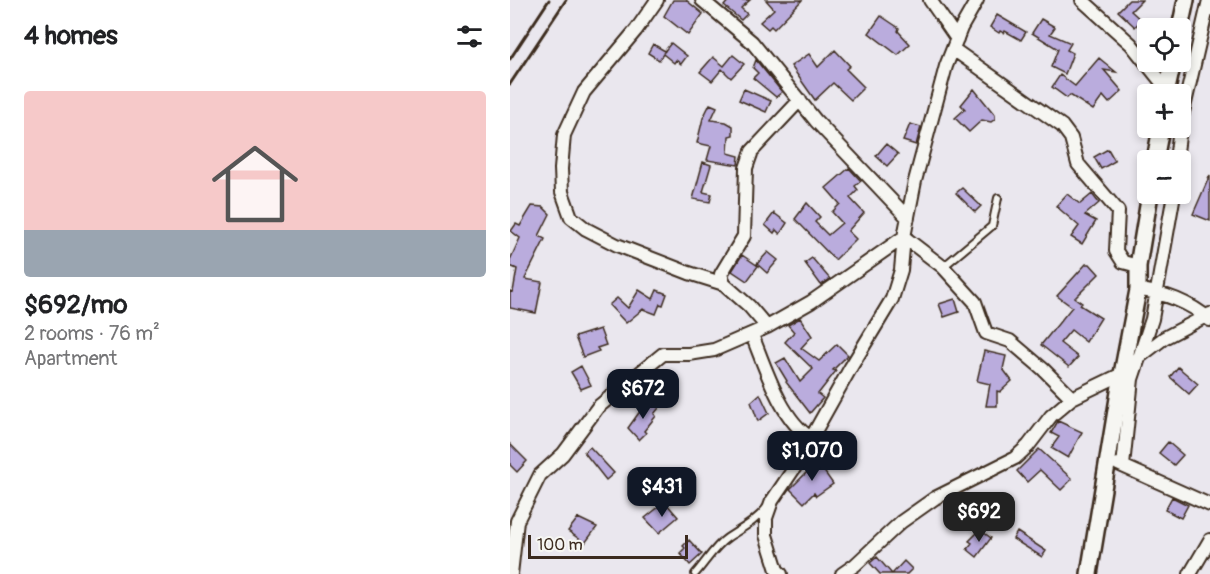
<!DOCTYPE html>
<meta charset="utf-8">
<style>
body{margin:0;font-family:Pangolin,sans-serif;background:#f6f6f6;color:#202124;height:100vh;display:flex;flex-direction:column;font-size:22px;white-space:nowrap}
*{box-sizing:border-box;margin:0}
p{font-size:20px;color:#757577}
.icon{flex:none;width:33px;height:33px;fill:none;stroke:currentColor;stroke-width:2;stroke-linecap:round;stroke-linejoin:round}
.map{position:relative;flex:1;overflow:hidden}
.sheet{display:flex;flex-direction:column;background:#fff;width:510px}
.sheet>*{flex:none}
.tools{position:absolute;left:627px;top:18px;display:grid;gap:12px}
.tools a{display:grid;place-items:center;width:54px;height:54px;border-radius:6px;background:#fff;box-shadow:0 3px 9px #0003;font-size:30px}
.scale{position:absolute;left:18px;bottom:15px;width:160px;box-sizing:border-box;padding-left:6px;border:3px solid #3b2a1e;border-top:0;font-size:16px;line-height:21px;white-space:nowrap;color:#3b2a1e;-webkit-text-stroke:4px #f6f6f2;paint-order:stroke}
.price{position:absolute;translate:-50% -51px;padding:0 14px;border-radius:12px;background:#111827;color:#fff;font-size:20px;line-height:39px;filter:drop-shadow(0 2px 3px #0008)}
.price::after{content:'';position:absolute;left:50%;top:36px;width:18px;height:14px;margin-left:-9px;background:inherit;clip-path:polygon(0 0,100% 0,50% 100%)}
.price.on{background:#222;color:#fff}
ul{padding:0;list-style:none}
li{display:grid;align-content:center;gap:12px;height:318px;padding:0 24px}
li span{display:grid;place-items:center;height:186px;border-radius:6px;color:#555}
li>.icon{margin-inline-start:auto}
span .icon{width:108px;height:108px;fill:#fffc;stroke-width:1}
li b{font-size:26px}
h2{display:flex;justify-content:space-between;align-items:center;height:72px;padding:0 24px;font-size:26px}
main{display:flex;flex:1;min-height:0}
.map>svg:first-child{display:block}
</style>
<main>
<section class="sheet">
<h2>4 homes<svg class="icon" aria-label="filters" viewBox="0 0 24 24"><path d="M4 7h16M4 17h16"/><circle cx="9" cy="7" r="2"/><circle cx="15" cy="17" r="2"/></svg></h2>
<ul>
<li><span style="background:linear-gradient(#f6c9c9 75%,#9aa5b1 0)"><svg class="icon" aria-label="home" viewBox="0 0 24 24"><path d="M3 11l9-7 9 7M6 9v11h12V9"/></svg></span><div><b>$692/mo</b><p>2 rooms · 76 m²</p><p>Apartment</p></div></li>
</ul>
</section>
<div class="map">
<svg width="700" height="574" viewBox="0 0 700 574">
<rect width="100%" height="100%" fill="#eae7ee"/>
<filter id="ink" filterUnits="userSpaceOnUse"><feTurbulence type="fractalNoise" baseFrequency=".0167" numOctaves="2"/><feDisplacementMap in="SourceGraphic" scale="12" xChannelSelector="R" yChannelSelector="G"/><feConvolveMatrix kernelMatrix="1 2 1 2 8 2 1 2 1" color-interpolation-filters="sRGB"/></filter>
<g filter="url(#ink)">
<path fill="#baacdd" stroke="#3b2a1e" stroke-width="1.5" d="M163,0H176L193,14L178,35L154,16Z
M219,0H240L231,8L237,14L231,20L214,6Z
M256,0H292L264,29L261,26L258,29L250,22L264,9Z
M619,0H632L621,11L631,20L625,27L608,11Z
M487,15L516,32L511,40L495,31L494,33L490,31L489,33L480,27Z
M371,16L389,28L388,31L400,44L388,55L359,33Z
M531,19L545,27L540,34L561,43L557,50L563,53L555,74L541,67L548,49L522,33Z
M161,43L177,56L171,64L166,60L164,63L153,54L149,60L138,53L143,44L155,51L153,53Z
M325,50L340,66L336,69L354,87L341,100L323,83L305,100L281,66L299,54L308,67Z
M223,55L234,64L221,78L212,69L202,81L190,72L203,57L214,66Z
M589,58L606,72L594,70L612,91L599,103L593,96L583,110L560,95L557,98L542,87L550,75L565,86Z
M246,60L272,92L266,97L243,78L248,73L243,68Z
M234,89L261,101L256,112L229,100Z
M464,89L485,115V119L481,122L472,120L459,132L445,118L455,109L451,105Z
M200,104L207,107L201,120L216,122L223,126V135L219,136L218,153L229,156L228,165L197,160L201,146L187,143L193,118Z
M400,124L411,127L406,145L393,141Z
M376,144L388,154L377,166L366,156Z
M598,149L605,161L591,169L584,157Z
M193,162L201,165L193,192L202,194L200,202L183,199Z
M339,168L351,181L345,186L348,190L340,198L354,213L338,231L346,239L325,260L285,219L297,203L310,217L305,222L318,235L332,223L322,212L330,204L316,188Z
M700,175V221L683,214Z
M452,188L471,206L465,212L446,193Z
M557,194L570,204L582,194L589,203L575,215L586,221L572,244L561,237L569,226L546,206Z
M22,206L33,207L40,214L29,236L35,239L15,279L32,282L26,313L0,308V291L3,292L7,269L0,266V260L10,238L1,231L6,224L10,226Z
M264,213L277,223L270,234L266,230L264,233L255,225Z
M258,252L268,260L257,273L247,264Z
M232,255L248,266L237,281L222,271Z
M302,258L320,279L311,285L295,263Z
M576,264H580L589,274L565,298L572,303L570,305L591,318L576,342L561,330L550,343L568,357L559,367L531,345L562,307L547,296Z
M129,290L143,299L147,290L157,294L153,305L150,304L146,314L133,309L116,323L99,305L107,298L118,308Z
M445,299L449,312L434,317L429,304Z
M290,318L302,336L291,348L309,361L327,344L338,355L323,370L326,371L308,394L313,398L300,413L276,382L277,381L266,363L275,358L290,382L303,369L275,342L284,332L278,325Z
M90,329L96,345L87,348L89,351L73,357L65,337Z
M474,351L496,356L493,369L502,381L490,392L487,391V406H476L480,384L467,381Z
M71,366L81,385L71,389L61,372Z
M668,367L688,384L679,394L660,377Z
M250,394L259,413L248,421L241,402Z
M136,403L139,406L142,403L149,408L144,414L146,416L134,431L136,433L129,440L118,428Z
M548,421L572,432L558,458L541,448L549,437L541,433Z
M658,442L673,455L664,465L649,453Z
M0,444L17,461L7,472L0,465Z
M80,447L104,473L96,480L74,452Z
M529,449L562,479L551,490L530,470L517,482L507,471Z
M304,457L323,484L306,496L304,493L294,503L280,489L300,469L296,466Z
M662,497L678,505L671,518L655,510Z
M155,502L168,517L149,533L135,518Z
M68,518L87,527L75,543L58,531Z
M470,530L481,538L467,557L457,549L462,543L459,541Z
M507,532L536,551L532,557L503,539Z
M179,540L192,554L180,565L170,553L175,548L173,546Z
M367,557L382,574L394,561L402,569L397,574H370L360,563Z"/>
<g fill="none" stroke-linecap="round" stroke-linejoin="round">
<g stroke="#3b2a1e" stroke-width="10">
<path id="service" d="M433,267L482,226L488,198
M185,574C195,563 205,546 217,538C232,528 245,522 256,508"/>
</g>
<g stroke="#3b2a1e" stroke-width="16">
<path id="minor" d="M147,0L126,30L74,92L54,135L51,169L52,192L61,217L76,229L107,245L179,273L214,284L239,306L257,327L301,302L394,237L433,267L465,302L476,333L500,341L533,369L562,398
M192,0L242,42L306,121L398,218
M420,0L447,39
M572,0L621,44L657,89
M443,49L552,126L561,138L568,164L608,211L606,251L613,262L628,266
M670,125L699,0
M666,160L670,128
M214,284L211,274L234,236L236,168L242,151L290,100
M628,290C653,292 681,303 700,320
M242,335C255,367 271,420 301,438
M608,464L700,505
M613,466L622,379L642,319L664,194
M1,574L7,521L30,475L53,454L88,407L153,354H179L204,350L257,327
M271,574L267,570L256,535V518L262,501L285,467L341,367L382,299L391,270L394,237L405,181L436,66L451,28L467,0
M332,574L345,565L391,522L425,498L505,458L518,446L541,416L562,398L612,374L628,358L654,338L700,314
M680,574L700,540"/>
</g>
<g stroke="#3b2a1e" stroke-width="20">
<path id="tertiary" d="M670,28L676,0
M656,94L663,62
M645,160L651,128
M579,574L612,374L628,290V266L640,194"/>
</g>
<use href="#service" stroke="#f6f6f2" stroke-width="6"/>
<use href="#minor" stroke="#f6f6f2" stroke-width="12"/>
<use href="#tertiary" stroke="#f6f6f2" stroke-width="15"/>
<path stroke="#3b2a1e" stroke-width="3" d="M0,59L39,0
M0,84L56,0"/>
</g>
</g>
</svg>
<div class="tools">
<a><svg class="icon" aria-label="locate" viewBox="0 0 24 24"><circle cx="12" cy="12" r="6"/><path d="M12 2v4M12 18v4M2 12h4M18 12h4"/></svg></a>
<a>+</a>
<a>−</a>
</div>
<div class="scale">100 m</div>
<b class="price" style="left:133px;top:420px">$672</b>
<b class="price" style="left:302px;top:482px">$1,070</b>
<b class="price" style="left:152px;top:518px">$431</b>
<b class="price on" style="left:469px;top:543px">$692</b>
</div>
</main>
